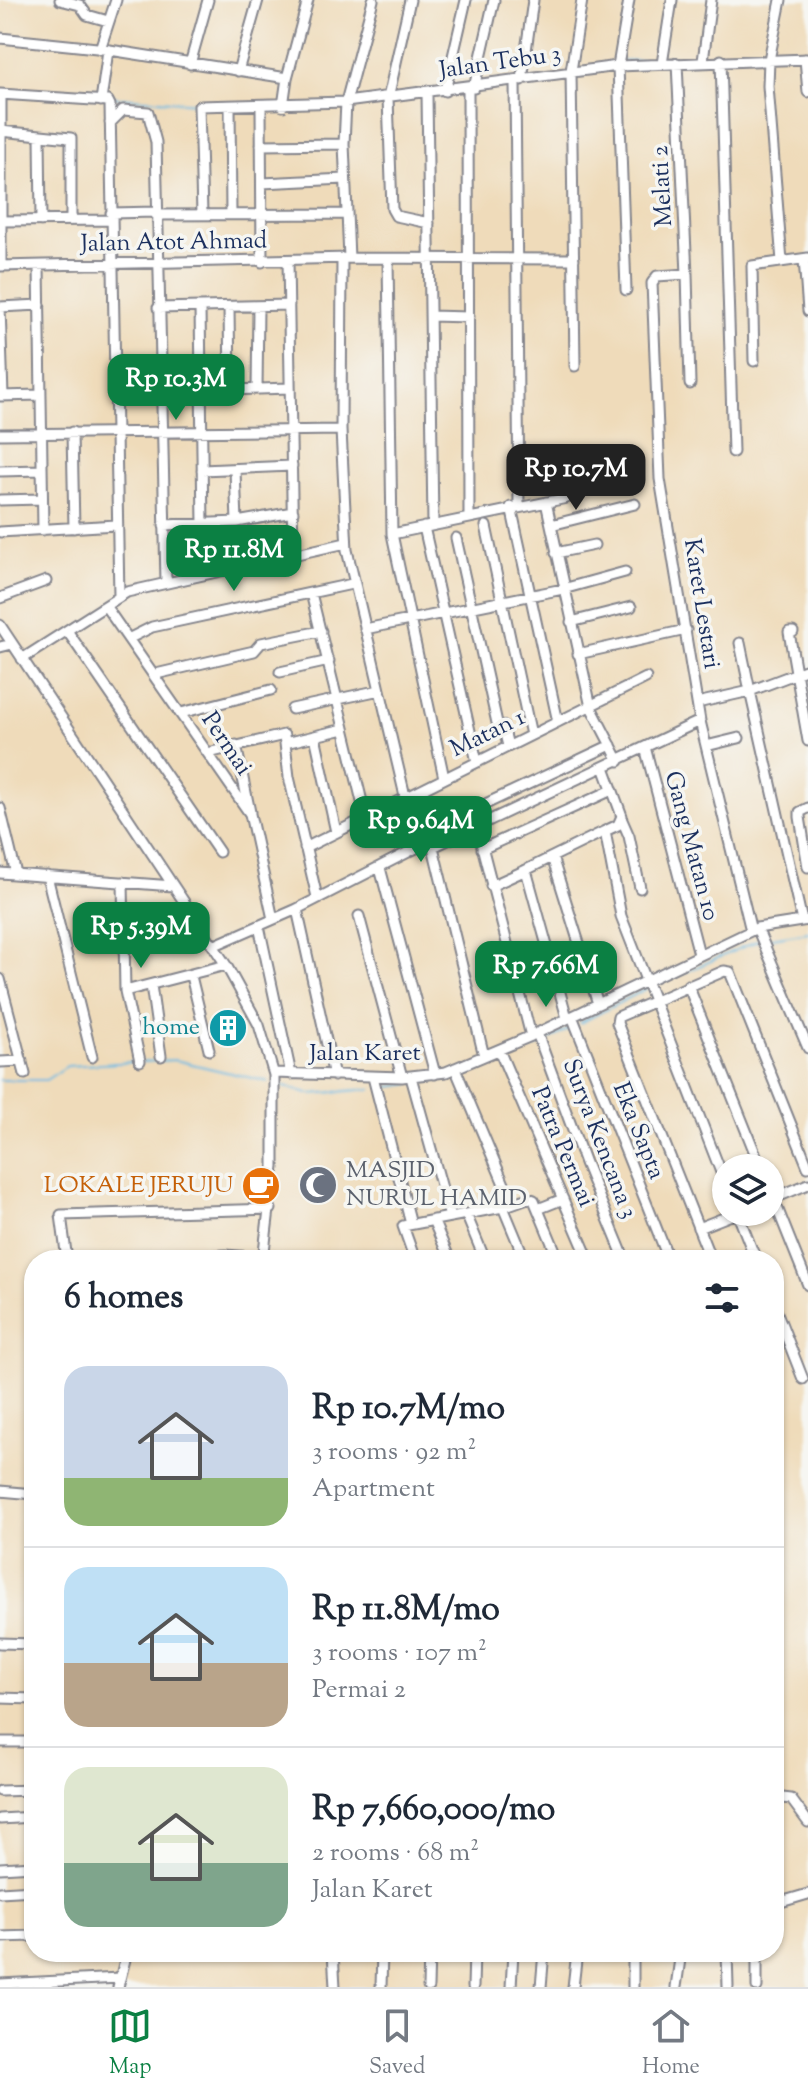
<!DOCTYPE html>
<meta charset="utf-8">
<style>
body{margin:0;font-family:"Sorts Mill Goudy",serif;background:#f2f2f3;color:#1f2937;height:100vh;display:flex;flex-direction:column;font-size:30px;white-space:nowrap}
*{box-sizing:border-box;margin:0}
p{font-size:26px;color:#747a83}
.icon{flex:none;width:44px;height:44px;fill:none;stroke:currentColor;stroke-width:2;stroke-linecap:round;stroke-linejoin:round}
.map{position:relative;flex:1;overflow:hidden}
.side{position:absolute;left:24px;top:1250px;width:760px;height:712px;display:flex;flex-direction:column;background:#fff;border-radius:32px;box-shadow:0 2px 6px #0004}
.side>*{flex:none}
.fabs{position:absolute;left:712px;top:1154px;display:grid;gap:16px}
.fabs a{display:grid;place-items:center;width:72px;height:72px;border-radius:50%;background:#fff;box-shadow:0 2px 6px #0004;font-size:40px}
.price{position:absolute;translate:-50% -68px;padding:0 18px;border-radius:16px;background:#0b8043;color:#fff;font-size:26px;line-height:52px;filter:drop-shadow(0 2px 4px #0008)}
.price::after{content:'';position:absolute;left:50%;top:48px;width:24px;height:18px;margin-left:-12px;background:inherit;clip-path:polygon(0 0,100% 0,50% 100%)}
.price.on{background:#222;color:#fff}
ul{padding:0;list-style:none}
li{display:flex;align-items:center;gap:24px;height:200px;padding:0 40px}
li+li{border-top:2px solid #e0e1e3}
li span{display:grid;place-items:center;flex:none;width:224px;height:160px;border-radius:24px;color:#555}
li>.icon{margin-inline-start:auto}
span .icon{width:96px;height:96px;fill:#fffc;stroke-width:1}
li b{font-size:34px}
h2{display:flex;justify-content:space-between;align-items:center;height:96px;padding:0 40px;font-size:34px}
.tabs{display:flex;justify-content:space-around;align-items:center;height:112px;border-top:2px solid #e0e1e3;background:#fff;font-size:22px;color:#747a83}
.tabs a{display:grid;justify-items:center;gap:4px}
.tabs .on{color:#0b8043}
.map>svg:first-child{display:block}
</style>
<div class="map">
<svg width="808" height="1987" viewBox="0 0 808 1987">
<rect width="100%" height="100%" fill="#f6f6f2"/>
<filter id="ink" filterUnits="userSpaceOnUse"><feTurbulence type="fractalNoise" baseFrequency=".0125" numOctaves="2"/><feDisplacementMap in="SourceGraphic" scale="16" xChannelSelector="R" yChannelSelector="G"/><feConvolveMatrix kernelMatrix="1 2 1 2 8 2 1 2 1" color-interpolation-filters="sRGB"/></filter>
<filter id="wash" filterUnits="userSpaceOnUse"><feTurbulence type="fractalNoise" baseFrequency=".006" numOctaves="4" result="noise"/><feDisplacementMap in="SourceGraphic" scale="32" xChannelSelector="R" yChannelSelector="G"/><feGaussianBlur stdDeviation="1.8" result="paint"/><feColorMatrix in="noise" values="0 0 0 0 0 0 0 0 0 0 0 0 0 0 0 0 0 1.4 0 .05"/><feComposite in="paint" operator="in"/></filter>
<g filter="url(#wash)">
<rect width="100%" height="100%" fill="#efdbba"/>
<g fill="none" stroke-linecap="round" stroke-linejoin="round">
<path stroke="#68bae4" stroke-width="2" d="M773,53L808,52
M705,58L767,54
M665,59L699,58
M621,61L659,60
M37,92L98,95
M105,96L198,103
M766,939L808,932
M651,987L759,940
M580,1023L646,989
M545,1042L571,1028
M509,1059L539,1045
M142,1062L175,1060L269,1082
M463,1074L499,1062
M0,1080H46L67,1066L135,1062
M416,1083L453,1077
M279,1085L311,1094L371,1089
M381,1088L410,1084"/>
</g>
</g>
<g filter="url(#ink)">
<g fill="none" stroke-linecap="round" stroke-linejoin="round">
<g stroke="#85858c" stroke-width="13">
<path id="minor" d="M60,0L80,5L87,15L108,21
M410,0L388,98L392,209L396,216L429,223
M781,0L769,60L768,86L782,262
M0,38L97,48L287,78
M100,49L116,0
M805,59L808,92
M721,60L733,452
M703,61L711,0
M677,63L687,274L657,276L652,283L660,479L700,721L751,931
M190,64L208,0
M662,64L672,0
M238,71L258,0
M522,80L533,0
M515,81L519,505
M474,88L494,0
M468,89L469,516
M445,91L466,0
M0,94L108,101L110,105L119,597
M427,94L433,525
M1,95V266
M101,101L108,50
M230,106L231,214
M283,106L287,78L308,0
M261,107L262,262
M110,123L123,110L148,112L156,142L166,581
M0,131L71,138V220
M40,135L41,221
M261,145L344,144
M262,183L345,179
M111,213L156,212
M202,214L199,106L346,102L618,66L808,59
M156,215L346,214
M0,221L111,220
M342,258L341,430L347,550L405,796L428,842
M349,258L344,144L346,102L373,0
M388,259L392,534L444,778
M804,259L808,311
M288,260L293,555
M0,266L349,258L574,259
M39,266L43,530
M687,274L690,384
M626,290L618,66L629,0
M229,307L230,390
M158,308L289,305
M200,308L203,525
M430,316L469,317
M754,361L752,266L808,258
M575,366L571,71L582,0
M257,389L258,307
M200,391L289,388
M0,396L40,395
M3,396L0,307L40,305
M72,432L74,528
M0,434L341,430
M202,470L292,466
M235,470L237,522
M0,471L41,470
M0,500L42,499
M546,502L591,707L619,761
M511,507L558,722
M164,525L237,522L293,512
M551,525L635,504
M486,526L531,735
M424,527L477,762
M0,532L116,525
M392,534L567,498L575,483
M456,538L497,723L503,726L508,746
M556,553L594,545
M311,593L366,818
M0,598L46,581
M106,607L250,814L273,919
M571,622L631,607
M0,625L226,965L259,1025L274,1075V1167L263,1260
M365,629L563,589L625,572
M68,632L219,852
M793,632H789L808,741
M130,638L152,627L352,584
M0,647L12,644
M578,654L686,630
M22,659L127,592L346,543
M280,672L329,661
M156,674L254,651L261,643L321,631
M697,703L750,691L740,643
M292,709L380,690
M181,713L271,690
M315,736L336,832
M285,743L344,729
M236,745L250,812
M706,746L739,738
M645,747L699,954
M208,753L284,735L289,777L317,897
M604,767L622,816L618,825L605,831L621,916L726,1185
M0,808L16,874
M808,808L800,812V817L808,867
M622,820L629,836L640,888
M477,827L531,1036
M424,833L611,745
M433,847L484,1056
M305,848L646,678
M482,849L612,790
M552,857L605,831
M380,868L435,1074
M526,870L552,857L598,1004
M0,873L173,886
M47,876L92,1057
M123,882L125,991L140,1061
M491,886L526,870L567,1018
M297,909L334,1076
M359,916L402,1077
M802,921L750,691L808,669
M259,926L291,1074
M757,928L808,1048
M213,946L297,909L428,842L433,847L700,721
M191,976L209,1050
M0,979L25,1074
M151,985L161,1056
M688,985L761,1168
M125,991L226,965
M572,1016L669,1260
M537,1033L585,1163L625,1260
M499,1050L589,1260
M0,1062L22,1061
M455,1068L512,1203
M274,1073L402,1077L446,1072L531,1036L757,928L808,920
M373,1077L411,1224
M411,1077L450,1217
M770,1190L808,1285
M770,1200L808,1184
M538,1209L563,1199
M737,1212L756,1260
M466,1214L485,1260
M433,1220L450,1260
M698,1228L739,1212
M67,1260L61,1215L271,1209
M91,1260L226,1255L264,1258
M415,1260L403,1226L503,1207
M525,1260L503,1207L528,1198L534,1200L559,1260
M711,1260L617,1023L618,1017L724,971L730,972L808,1167
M774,1305L803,1379
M0,1491L34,1494
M0,1643L34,1644
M0,1698L34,1699
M0,1742H34
M0,1791L34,1790
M774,1797L791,1799L808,1822
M0,1819L34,1817
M0,1868L34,1866
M0,1892L34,1890
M774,1904L808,1894
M0,1937L34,1936
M333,1952L335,1987
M727,1952L728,1987
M0,1984L120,1978
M118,1987L127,1952
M381,1987L382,1952
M428,1987L429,1952
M473,1987L474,1952
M511,1987L513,1952
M541,1987L544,1952
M573,1987L577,1952
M633,1987V1952
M676,1987L681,1952
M757,1987V1952"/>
</g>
<use href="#minor" stroke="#fff" stroke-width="9"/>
</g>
</g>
<defs>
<g id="building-disc" transform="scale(2)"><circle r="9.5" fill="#0f9aa8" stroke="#f6f6f2"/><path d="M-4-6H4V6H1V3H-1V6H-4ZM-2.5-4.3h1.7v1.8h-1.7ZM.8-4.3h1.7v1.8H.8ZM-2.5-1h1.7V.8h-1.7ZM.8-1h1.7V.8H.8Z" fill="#fff"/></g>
<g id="mosque-disc" transform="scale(2)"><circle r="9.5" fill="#6b7280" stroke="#f6f6f2"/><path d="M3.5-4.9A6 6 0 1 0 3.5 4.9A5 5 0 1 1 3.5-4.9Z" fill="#fff"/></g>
<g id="cafe-disc" transform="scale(2)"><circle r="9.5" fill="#e8710a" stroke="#f6f6f2"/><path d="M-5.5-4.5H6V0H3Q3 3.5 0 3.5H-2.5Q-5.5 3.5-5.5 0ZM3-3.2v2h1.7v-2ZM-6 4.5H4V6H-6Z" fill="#fff"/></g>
</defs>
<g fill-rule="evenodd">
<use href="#building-disc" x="228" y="1028"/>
<use href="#mosque-disc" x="318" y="1185"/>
<use href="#cafe-disc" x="261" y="1186"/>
</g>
<g text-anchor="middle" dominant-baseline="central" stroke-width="7" stroke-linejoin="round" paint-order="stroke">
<g font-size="24" fill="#1b2f5e" stroke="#f6f6f2">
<text transform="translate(500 63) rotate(-8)">Jalan Tebu 3</text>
<text transform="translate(663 186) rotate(-93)">Melati 2</text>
<text transform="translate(174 243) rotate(-1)">Jalan Atot Ahmad</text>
<text transform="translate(701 604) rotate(81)">Karet Lestari</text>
<text transform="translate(488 734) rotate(-26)">Matan 1</text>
<text transform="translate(226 744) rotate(56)">Permai</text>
<text transform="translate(691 846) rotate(75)">Gang Matan 10</text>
<text x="365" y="1054">Jalan Karet</text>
<text transform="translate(638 1131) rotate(68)">Eka Sapta</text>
<text transform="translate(599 1139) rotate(69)">Surya Kencana 3</text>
<text transform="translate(562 1147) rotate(67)">Patra Permai</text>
</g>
<g font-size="24" fill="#0d838f" stroke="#f6f6f2" text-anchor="end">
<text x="200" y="1028">home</text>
</g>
<g font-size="24" fill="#5b616d" stroke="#f6f6f2" text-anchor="start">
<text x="346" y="1171">MASJID<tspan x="346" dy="28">NURUL HAMID</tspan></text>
</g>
<g font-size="24" fill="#c56008" stroke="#f6f6f2" text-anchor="end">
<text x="233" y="1186">LOKALE JERUJU</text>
</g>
</g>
</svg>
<div class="fabs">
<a><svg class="icon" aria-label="layers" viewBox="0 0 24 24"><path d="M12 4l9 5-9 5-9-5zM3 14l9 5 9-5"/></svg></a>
</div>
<b class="price" style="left:176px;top:422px">Rp 10.3M</b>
<b class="price on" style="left:576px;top:512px">Rp 10.7M</b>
<b class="price" style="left:234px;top:593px">Rp 11.8M</b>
<b class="price" style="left:421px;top:864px">Rp 9.64M</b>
<b class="price" style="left:141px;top:970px">Rp 5.39M</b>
<b class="price" style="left:546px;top:1009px">Rp 7.66M</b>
<section class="side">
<h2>6 homes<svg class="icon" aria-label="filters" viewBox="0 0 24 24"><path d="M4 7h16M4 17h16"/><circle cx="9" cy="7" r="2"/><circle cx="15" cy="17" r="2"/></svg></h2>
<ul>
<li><span style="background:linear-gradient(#c9d6e8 70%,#8fb573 0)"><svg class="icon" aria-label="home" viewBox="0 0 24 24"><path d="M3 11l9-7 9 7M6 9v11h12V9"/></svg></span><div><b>Rp 10.7M/mo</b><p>3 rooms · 92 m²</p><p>Apartment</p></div></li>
<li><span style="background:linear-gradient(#bfe0f5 60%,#b9a48a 0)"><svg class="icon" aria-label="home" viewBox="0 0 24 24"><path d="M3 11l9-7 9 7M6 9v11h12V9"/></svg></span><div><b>Rp 11.8M/mo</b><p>3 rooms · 107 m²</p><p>Permai 2</p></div></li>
<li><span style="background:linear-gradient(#dfe7d0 60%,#7fa58c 0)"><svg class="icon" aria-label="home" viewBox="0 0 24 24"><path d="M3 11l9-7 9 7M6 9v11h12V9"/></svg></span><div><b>Rp 7,660,000/mo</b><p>2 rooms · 68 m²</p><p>Jalan Karet</p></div></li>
</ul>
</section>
</div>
<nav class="tabs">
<a class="on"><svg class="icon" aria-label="map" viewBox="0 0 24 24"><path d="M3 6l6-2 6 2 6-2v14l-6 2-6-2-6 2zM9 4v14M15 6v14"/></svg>Map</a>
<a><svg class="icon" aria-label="saved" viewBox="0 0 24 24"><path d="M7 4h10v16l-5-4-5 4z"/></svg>Saved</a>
<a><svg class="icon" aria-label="home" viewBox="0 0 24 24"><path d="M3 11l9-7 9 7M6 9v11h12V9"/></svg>Home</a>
</nav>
